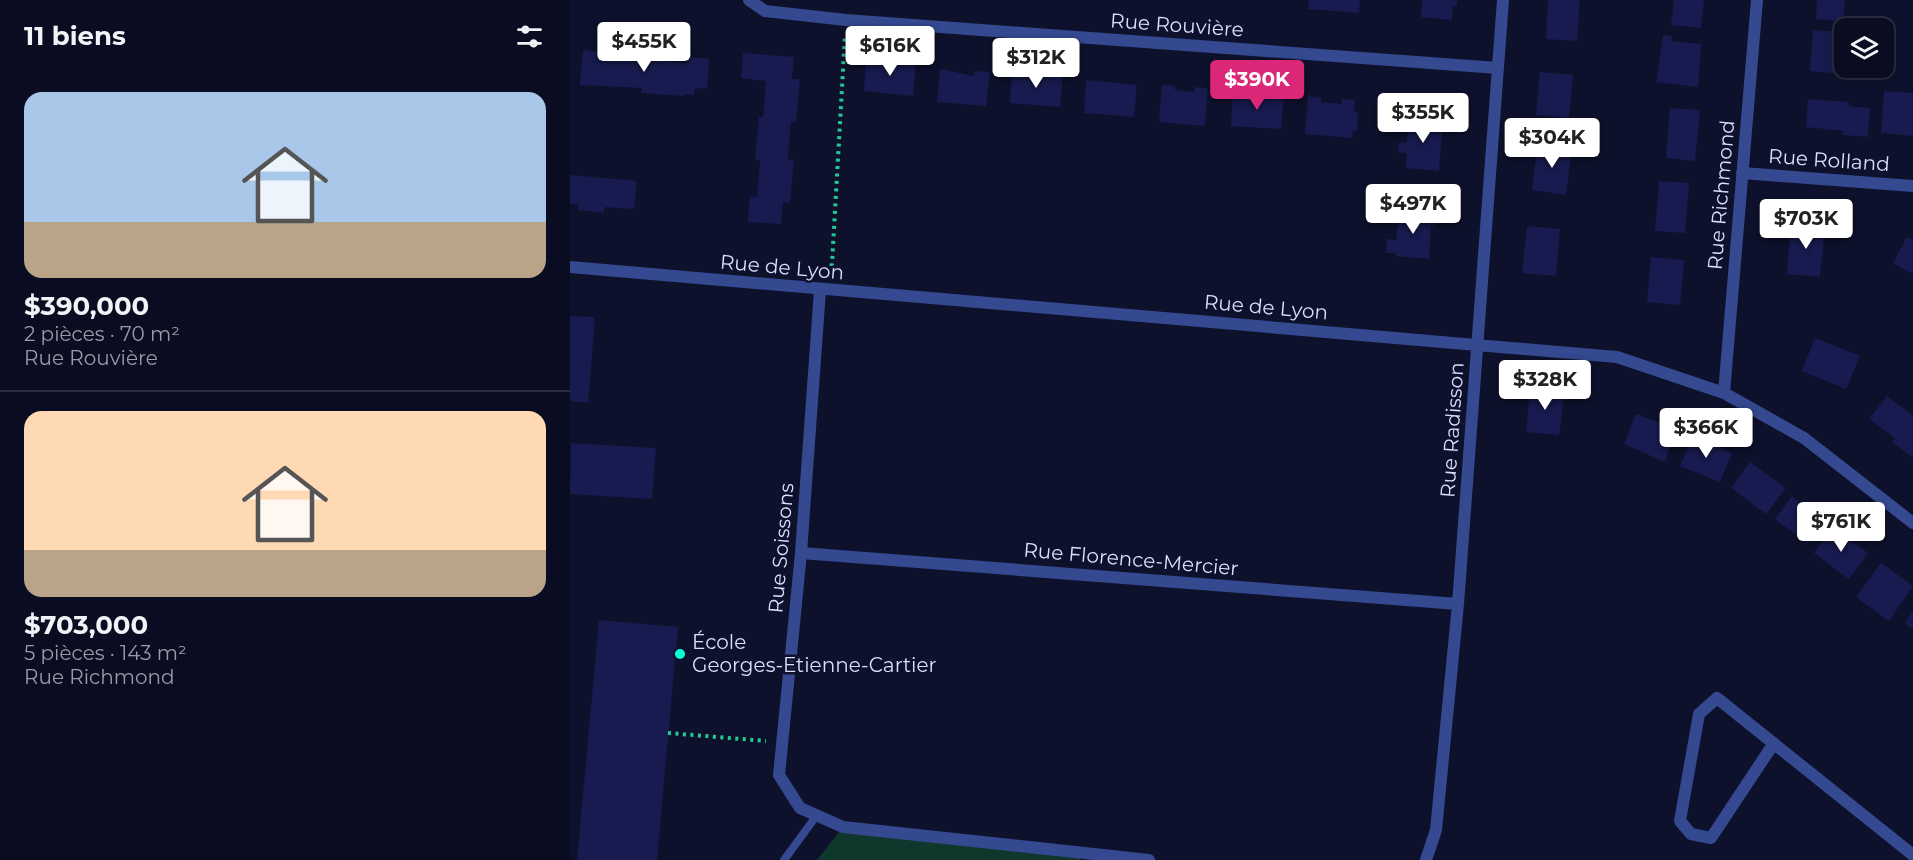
<!DOCTYPE html>
<html lang="fr">
<meta charset="utf-8">
<style>
body{margin:0;font-family:Montserrat,sans-serif;background:#181b2e;color:#f1f3f6;height:100vh;display:flex;flex-direction:column;font-size:22px;white-space:nowrap}
*{box-sizing:border-box;margin:0}
p{font-size:20px;color:#999ca5}
.icon{flex:none;width:33px;height:33px;fill:none;stroke:currentColor;stroke-width:2;stroke-linecap:round;stroke-linejoin:round}
.map{position:relative;flex:1;overflow:hidden}
.side{display:flex;flex-direction:column;background:#0a0d21;width:570px}
.side>*{flex:none}
.controls{position:absolute;left:1264px;top:18px;display:grid;gap:12px}
.controls a{display:grid;place-items:center;width:60px;height:60px;border-radius:12px;background:#0a0d21;box-shadow:0 3px 15px #0003,0 0 0 2px #2a2d3f;font-size:30px}
.price{position:absolute;translate:-50% -51px;padding:0 14px;border-radius:6px;background:#fff;color:#222;font-size:20px;line-height:39px;filter:drop-shadow(0 2px 3px #0008)}
.price::after{content:'';position:absolute;left:50%;top:36px;width:18px;height:14px;margin-left:-9px;background:inherit;clip-path:polygon(0 0,100% 0,50% 100%)}
.price.selected{background:#db2777;color:#fff}
ul{padding:0;list-style:none}
li{display:grid;align-content:center;gap:12px;height:318px;padding:0 24px}
li+li{border-top:2px solid #2a2d3f}
li span{display:grid;place-items:center;height:186px;border-radius:18px;color:#555}
li>.icon{margin-inline-start:auto}
span .icon{width:108px;height:108px;fill:#fffc;stroke-width:1}
li b{font-size:26px}
h2{display:flex;justify-content:space-between;align-items:center;height:72px;padding:0 24px;font-size:26px}
main{display:flex;flex:1;min-height:0}
.map>svg:first-child{display:block}
</style>
<main>
<section class="side">
<h2>11 biens<svg class="icon" aria-label="filters" viewBox="0 0 24 24"><path d="M4 7h16M4 17h16"/><circle cx="9" cy="7" r="2"/><circle cx="15" cy="17" r="2"/></svg></h2>
<ul>
<li><span style="background:linear-gradient(#a9c7e8 70%,#b9a48a 0)"><svg class="icon" aria-label="home" viewBox="0 0 24 24"><path d="M3 11l9-7 9 7M6 9v11h12V9"/></svg></span><div><b>$390,000</b><p>2 pièces · 70 m²</p><p>Rue Rouvière</p></div></li>
<li><span style="background:linear-gradient(#ffd9b3 75%,#b9a48a 0)"><svg class="icon" aria-label="home" viewBox="0 0 24 24"><path d="M3 11l9-7 9 7M6 9v11h12V9"/></svg></span><div><b>$703,000</b><p>5 pièces · 143 m²</p><p>Rue Richmond</p></div></li>
</ul>
</section>
<div class="map">
<svg width="1343" height="860" viewBox="0 0 1343 860">
<rect width="100%" height="100%" fill="#0e112c"/>
<path fill="#10372b" d="M273,827L511,853L510,860H247Z"/>
<path fill="#181b4f" d="M739,0H790L789,13L738,9Z
M852,0H887V6L883,5L882,20L851,17Z
M978,0H1010L1007,41L976,39Z
M1104,0H1134L1131,28L1101,25Z
M1247,0H1275L1273,22L1246,19Z
M1243,30L1273,32L1270,74L1240,71Z
M1093,35L1102,36L1101,41L1131,44L1128,87L1086,82Z
M13,50L78,56V59L117,63V57L139,59L137,89L125,88L124,95L115,94L114,96L71,93L72,88L10,85Z
M173,53L224,57L222,79H230L226,122H221L218,159L224,160L220,203L213,202L211,224L178,222L180,196L187,197L190,160L185,159L189,117H193L196,81L171,78Z
M296,58L346,62L343,96L294,91Z
M370,69L404,76V71L420,72L416,106L367,102Z
M442,70L458,71V75L477,77V73L493,74L490,107L440,103Z
M970,72L1003,75L999,118L966,115Z
M516,80L567,85L564,117L514,113Z
M592,85L605,86V90L625,92V87L638,88L635,126L589,122Z
M663,91L679,93L678,97L698,99V94L714,96L711,129L661,126Z
M1314,91L1343,93V136L1311,133Z
M738,96L751,98V102L772,104V99L785,100L784,112H788L787,131H783L782,138L735,134Z
M1238,99L1279,102V106L1300,108L1298,137L1273,135V131L1236,127Z
M1100,108L1130,110L1125,161L1096,158Z
M839,118L873,121L869,171L836,168L837,153L828,152L829,142L837,143Z
M968,142L1002,147L996,195L962,190Z
M0,175L67,181L64,209L35,207L34,213L8,210V204H0Z
M1089,181L1119,183L1115,233L1085,231Z
M829,210L866,213L865,226L861,225L859,259L825,256L826,253H816L817,239L826,240Z
M1221,224L1255,227L1250,277L1217,274Z
M957,226L990,229L986,276L952,273Z
M1337,237L1343,240V274L1323,263Z
M1081,257L1114,260L1110,305L1077,302Z
M0,316L25,317L18,403L0,401Z
M1245,338L1290,356L1276,389L1232,371Z
M960,388L995,391L989,435L956,432Z
M1317,396L1343,415V458L1322,442L1325,438L1299,419Z
M1066,414L1107,429L1095,462L1054,444Z
M1123,436L1162,453L1150,482L1110,466Z
M1,443L86,448L82,499L0,494Z
M1180,462L1216,488L1196,514L1161,488Z
M1222,496L1255,522L1238,544L1205,519Z
M1263,527L1298,553L1279,579L1244,553Z
M1311,563L1343,586L1319,621L1286,597Z
M1343,611V629L1335,623Z
M29,620L108,627L87,860H7Z"/>
<g fill="none" stroke-linecap="round" stroke-linejoin="round">
<path stroke="#22ca94" stroke-width="4" stroke-dasharray="3 4.5" stroke-linecap="butt" d="M258,273L262,264L275,35
M98,733L196,741"/>
<path stroke="#344990" stroke-width="8" d="M214,860L247,815"/>
<path stroke="#344990" stroke-width="12" d="M179,0L195,11L276,20L928,68
M1172,173L1343,186
M0,267L1047,357L1154,393L1234,438L1343,523
M250,290L231,553L209,775L230,808L273,827L579,860
M1154,393L1187,0
M231,553L888,604
M1204,743L1141,838L1121,834L1110,821L1129,714L1147,698L1343,855
M856,860L866,830L888,604L933,0"/>
</g>
<circle fill="#05ffd6" stroke="#0e112c" stroke-width="2" cx="110" cy="654" r="6"/>
<g text-anchor="middle" dominant-baseline="central" stroke-width="5" stroke-linejoin="round" paint-order="stroke">
<g font-size="20" fill="#d9dfff" stroke="#0e112c">
<text transform="translate(607 25) rotate(4)">Rue Rouvière</text>
<text transform="translate(1259 160) rotate(4)">Rue Rolland</text>
<text transform="translate(1151 195) rotate(-85)">Rue Richmond</text>
<text transform="translate(212 267) rotate(5)">Rue de Lyon</text>
<text transform="translate(696 307) rotate(5)">Rue de Lyon</text>
<text transform="translate(882 430) rotate(-86)">Rue Radisson</text>
<text transform="translate(211 548) rotate(-85)">Rue Soissons</text>
<text transform="translate(561 559) rotate(5)">Rue Florence-Mercier</text>
</g>
<g font-size="20" fill="#d9dfff" stroke="#0e112c" text-anchor="start">
<text x="122" y="642">École<tspan x="122" dy="23">Georges-Etienne-Cartier</tspan></text>
</g>
</g>
</svg>
<div class="controls">
<a><svg class="icon" aria-label="layers" viewBox="0 0 24 24"><path d="M12 4l9 5-9 5-9-5zM3 14l9 5 9-5"/></svg></a>
</div>
<b class="price" style="left:74px;top:73px">$455K</b>
<b class="price" style="left:320px;top:77px">$616K</b>
<b class="price" style="left:466px;top:89px">$312K</b>
<b class="price selected" style="left:687px;top:111px">$390K</b>
<b class="price" style="left:853px;top:144px">$355K</b>
<b class="price" style="left:982px;top:169px">$304K</b>
<b class="price" style="left:843px;top:235px">$497K</b>
<b class="price" style="left:1236px;top:250px">$703K</b>
<b class="price" style="left:975px;top:411px">$328K</b>
<b class="price" style="left:1136px;top:459px">$366K</b>
<b class="price" style="left:1271px;top:553px">$761K</b>
</div>
</main>
